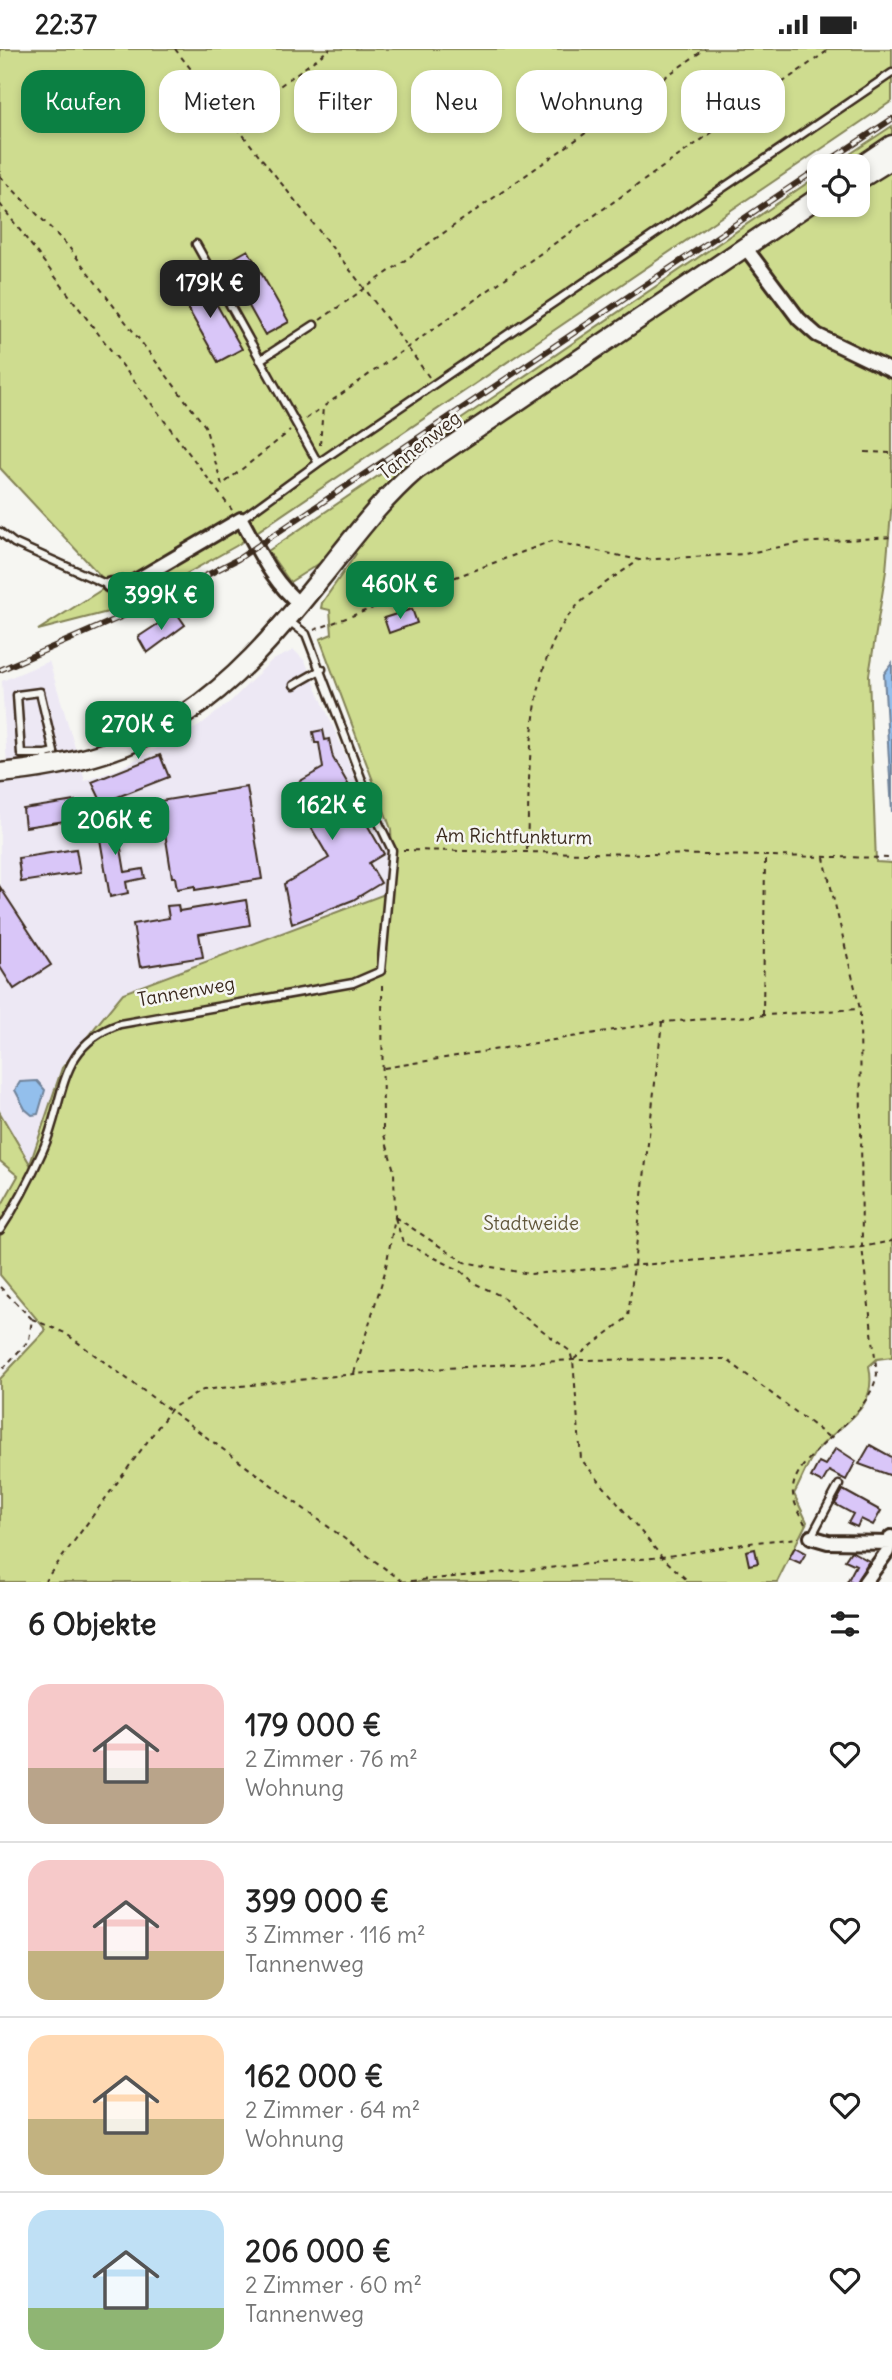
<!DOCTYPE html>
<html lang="de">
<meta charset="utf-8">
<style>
body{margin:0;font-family:Delius,sans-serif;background:#f2f2f2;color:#222;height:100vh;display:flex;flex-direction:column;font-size:26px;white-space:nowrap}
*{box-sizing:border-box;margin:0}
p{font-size:23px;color:#767676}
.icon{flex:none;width:38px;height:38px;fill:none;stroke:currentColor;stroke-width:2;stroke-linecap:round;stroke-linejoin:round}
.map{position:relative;height:1533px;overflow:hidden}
.details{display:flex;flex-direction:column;background:#fff;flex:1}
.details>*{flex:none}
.guide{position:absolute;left:21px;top:21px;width:850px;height:63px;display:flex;gap:14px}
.buttons{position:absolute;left:807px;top:105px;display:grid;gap:14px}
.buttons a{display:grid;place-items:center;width:63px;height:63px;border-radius:14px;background:#fff;box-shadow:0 4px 10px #0003;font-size:35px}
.price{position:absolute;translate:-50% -60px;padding:0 16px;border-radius:14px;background:#0b8043;color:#fff;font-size:23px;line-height:46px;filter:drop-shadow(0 2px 4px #0008)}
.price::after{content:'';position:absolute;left:50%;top:42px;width:21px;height:16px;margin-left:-10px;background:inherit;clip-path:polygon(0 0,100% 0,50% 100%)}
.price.active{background:#222;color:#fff}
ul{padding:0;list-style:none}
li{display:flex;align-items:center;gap:21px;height:175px;padding:0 28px}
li+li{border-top:2px solid #e0e0e0}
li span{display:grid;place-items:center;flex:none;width:196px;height:140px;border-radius:21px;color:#555}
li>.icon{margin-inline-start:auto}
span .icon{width:84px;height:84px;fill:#fffc;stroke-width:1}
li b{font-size:30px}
h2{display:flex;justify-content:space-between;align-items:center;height:84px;padding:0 28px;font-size:30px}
.pill{padding:0 24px;border-radius:21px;background:#fff;box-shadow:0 4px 10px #0003;font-size:24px;line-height:63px}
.pill.active{background:#0b8043;color:#fff}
.status{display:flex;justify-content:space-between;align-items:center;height:49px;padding:0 35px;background:#fff;direction:ltr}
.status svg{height:19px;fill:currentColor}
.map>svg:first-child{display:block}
</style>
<div class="status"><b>22:37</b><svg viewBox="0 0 49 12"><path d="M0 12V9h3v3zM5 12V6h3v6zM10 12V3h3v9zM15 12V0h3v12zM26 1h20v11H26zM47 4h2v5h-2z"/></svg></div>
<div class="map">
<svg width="892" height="1533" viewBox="0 0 892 1533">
<rect width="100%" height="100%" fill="#f6f6f2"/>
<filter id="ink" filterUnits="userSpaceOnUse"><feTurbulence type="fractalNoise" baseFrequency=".0143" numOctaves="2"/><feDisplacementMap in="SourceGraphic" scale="14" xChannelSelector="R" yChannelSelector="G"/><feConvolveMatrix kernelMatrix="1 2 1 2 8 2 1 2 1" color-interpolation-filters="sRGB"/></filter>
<g filter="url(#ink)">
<path fill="#ede8f4" d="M294,601L305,612L390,811L385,846L123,944L62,1019L30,1116L0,1064V735L8,734L2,632L49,612L85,732L118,720L199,677L231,652L271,612Z"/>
<path fill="#cedc8f" stroke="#848356" stroke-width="2" d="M0,0H892V52L236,497L127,558L38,581L109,536L0,419Z
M892,77V452L886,522L869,626L876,813L892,814V1308L877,1310L869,1317C879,1365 837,1374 814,1405C806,1417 801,1433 794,1445L807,1473L777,1533H0V1330L46,1281L0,1226V1159L18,1127L0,1112V1064L30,1115L62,1019L123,944L385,845L392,801L391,780L320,590L332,585L330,561L321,559L322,554L356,505L347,497L290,533L268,502L819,126V156H858V117H832Z"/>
<path fill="#93bfec" stroke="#70839a" stroke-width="2" d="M892,614V763L884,625Z
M37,1032L45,1041L38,1065L32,1066L25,1060L15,1041L20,1033Z"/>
<path fill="#d9c6f8" stroke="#3b2a1e" stroke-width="2" d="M248,201L289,273L265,286L225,214Z
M201,228L242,300L218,313L178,242Z
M412,560L417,574L389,584L384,569Z
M176,563L185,576L147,604L138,588Z
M323,681L325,691L329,690L333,709L356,749L353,751L384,805L369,814L381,834L353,851L292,875L284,835L329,809L288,739L323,719L319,694H315L313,683Z
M160,706L169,728L102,754L92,733Z
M247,738L262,830L195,841V837L177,840L175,828H172L160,752Z
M75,752L78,770L25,778L23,760Z
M115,764L125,823L143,820L145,829L126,833L128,844L110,848L96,767Z
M76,800L80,824L21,833L18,809Z
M0,838L51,916L14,940L0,918Z
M246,851L250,876L199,885L203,908L140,918L133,875L169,869L167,857L178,856L179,862Z
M870,1396L892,1408V1427L859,1415Z
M836,1399L856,1412L846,1431L829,1422L822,1434L811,1428L819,1413L825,1416Z
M843,1441L881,1462L873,1476L861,1470L857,1478L848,1474L853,1465L835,1455Z
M795,1498L806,1504L800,1514L789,1509Z
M755,1500L758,1514L749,1516L746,1502Z
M851,1502L869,1512L856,1533H847L856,1516L845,1511Z"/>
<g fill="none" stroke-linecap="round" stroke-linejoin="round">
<g stroke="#3b2a1e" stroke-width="11">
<path id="lane" d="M196,195L318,414
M260,311L314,276
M241,470L318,414L892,24
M0,483L14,494L108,536
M294,636L322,620
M45,705H21L17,646L40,643L54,703L45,705L47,717
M0,1181C16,1157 31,1128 43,1101C66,1050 56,997 120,975L353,934L381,922L392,801L376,768L306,585L289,572
M811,1488L839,1436"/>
</g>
<g stroke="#3b2a1e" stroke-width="18">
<path id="street" d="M745,198L799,270L817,286L892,322
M109,536L132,534L241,470C258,500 272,533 300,555
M811,1488L828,1493L892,1494
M865,1533L887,1503L891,1488"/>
</g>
<g stroke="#3b2a1e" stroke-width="23">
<path id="secondary" d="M858,119L892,96
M858,131L892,110
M0,724C159,709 225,649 321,529C351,492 379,453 416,421L819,148"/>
</g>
<path stroke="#3b2a1e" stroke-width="2" stroke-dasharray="5 5" stroke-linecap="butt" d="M175,0L365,240L429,328
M232,72L330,0
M0,127L68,197L205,377L222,436L290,382
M0,155L232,461
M320,271L705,0
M306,370L321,359
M320,396L323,358L830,0
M865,403L892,404
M314,581L552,492L639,511L744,505L800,494L892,488
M403,801L892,809
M527,801C530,730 524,605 581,553C598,538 619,525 638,512
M763,966L765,811
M662,973L628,1268L573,1311L581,1410L662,1508L689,1533
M384,1019L662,973L858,960
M395,1168L464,1213L530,1225L862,1198L892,1192
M395,1169L403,1193L461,1222L476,1235L503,1248L511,1258L570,1302L572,1310
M0,1238L32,1270L29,1291L0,1323
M32,1270L65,1284L402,1532
M354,1324L385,1223L395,1168L394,1122L383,1082L382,934
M805,1475C801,1466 794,1456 793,1445C789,1406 868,1375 877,1325L862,1198L860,960L824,809
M44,1533L172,1359L203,1341L354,1325L573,1311L726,1310L830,1389
M401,1533L662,1508L756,1493L799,1489"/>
<use href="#lane" stroke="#f6f6f2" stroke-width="6"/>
<use href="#street" stroke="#f6f6f2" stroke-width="12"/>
<use href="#secondary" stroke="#f6f6f2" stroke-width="18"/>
<g stroke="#3b2a1e" stroke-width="6">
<path id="rail" d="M821,117L892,70
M0,621L155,553L238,510L819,119"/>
</g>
<use href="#rail" stroke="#f6f6f2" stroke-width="3.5" stroke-dasharray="10" stroke-linecap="butt"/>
</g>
</g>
<g text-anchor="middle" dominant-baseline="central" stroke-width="5" stroke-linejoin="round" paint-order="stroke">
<g font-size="19" fill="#3b2a1e" stroke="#f6f6f2">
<text transform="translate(419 396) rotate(-38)">Tannenweg</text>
<text transform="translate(514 787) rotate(1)">Am Richtfunkturm</text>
<text transform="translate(186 942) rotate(-10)">Tannenweg</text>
</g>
<g font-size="19" fill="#60563a" stroke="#f6f6f2">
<text x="531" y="1174">Stadtweide</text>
</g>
</g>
</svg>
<div class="buttons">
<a><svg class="icon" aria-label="locate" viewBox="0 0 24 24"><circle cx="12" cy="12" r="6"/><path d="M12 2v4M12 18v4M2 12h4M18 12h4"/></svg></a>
</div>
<b class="price active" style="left:210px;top:271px">179K €</b>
<b class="price" style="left:400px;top:572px">460K €</b>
<b class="price" style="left:161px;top:583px">399K €</b>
<b class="price" style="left:138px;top:712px">270K €</b>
<b class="price" style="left:332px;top:793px">162K €</b>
<b class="price" style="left:115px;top:808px">206K €</b>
<div class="guide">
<a class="pill active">Kaufen</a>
<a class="pill">Mieten</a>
<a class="pill">Filter</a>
<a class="pill">Neu</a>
<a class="pill">Wohnung</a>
<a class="pill">Haus</a>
</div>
</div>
<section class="details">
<h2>6 Objekte<svg class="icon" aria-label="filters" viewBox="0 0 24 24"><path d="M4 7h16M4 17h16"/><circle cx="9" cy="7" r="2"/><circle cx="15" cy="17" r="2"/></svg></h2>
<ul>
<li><span style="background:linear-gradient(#f6c9c9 60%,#b9a48a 0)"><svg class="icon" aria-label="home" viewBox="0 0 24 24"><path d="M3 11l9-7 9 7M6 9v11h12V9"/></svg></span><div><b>179 000 €</b><p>2 Zimmer · 76 m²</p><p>Wohnung</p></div><svg class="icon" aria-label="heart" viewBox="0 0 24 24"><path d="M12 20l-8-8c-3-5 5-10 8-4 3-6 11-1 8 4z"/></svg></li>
<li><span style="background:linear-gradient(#f6c9c9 65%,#c2b280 0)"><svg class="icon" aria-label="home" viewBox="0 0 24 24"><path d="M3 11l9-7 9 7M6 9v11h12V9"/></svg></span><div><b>399 000 €</b><p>3 Zimmer · 116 m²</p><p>Tannenweg</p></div><svg class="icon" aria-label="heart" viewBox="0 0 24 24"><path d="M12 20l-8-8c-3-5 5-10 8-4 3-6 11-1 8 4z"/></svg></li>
<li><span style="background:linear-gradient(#ffd9b3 60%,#c2b280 0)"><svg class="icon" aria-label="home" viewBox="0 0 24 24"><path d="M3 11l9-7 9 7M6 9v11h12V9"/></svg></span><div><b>162 000 €</b><p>2 Zimmer · 64 m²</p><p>Wohnung</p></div><svg class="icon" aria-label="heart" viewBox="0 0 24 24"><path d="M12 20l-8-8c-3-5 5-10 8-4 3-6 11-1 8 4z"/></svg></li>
<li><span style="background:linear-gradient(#bfe0f5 70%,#8fb573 0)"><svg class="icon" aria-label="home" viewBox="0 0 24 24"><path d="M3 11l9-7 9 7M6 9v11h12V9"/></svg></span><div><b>206 000 €</b><p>2 Zimmer · 60 m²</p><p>Tannenweg</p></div><svg class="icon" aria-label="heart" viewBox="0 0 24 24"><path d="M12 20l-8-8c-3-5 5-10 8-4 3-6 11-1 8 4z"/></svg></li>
</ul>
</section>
